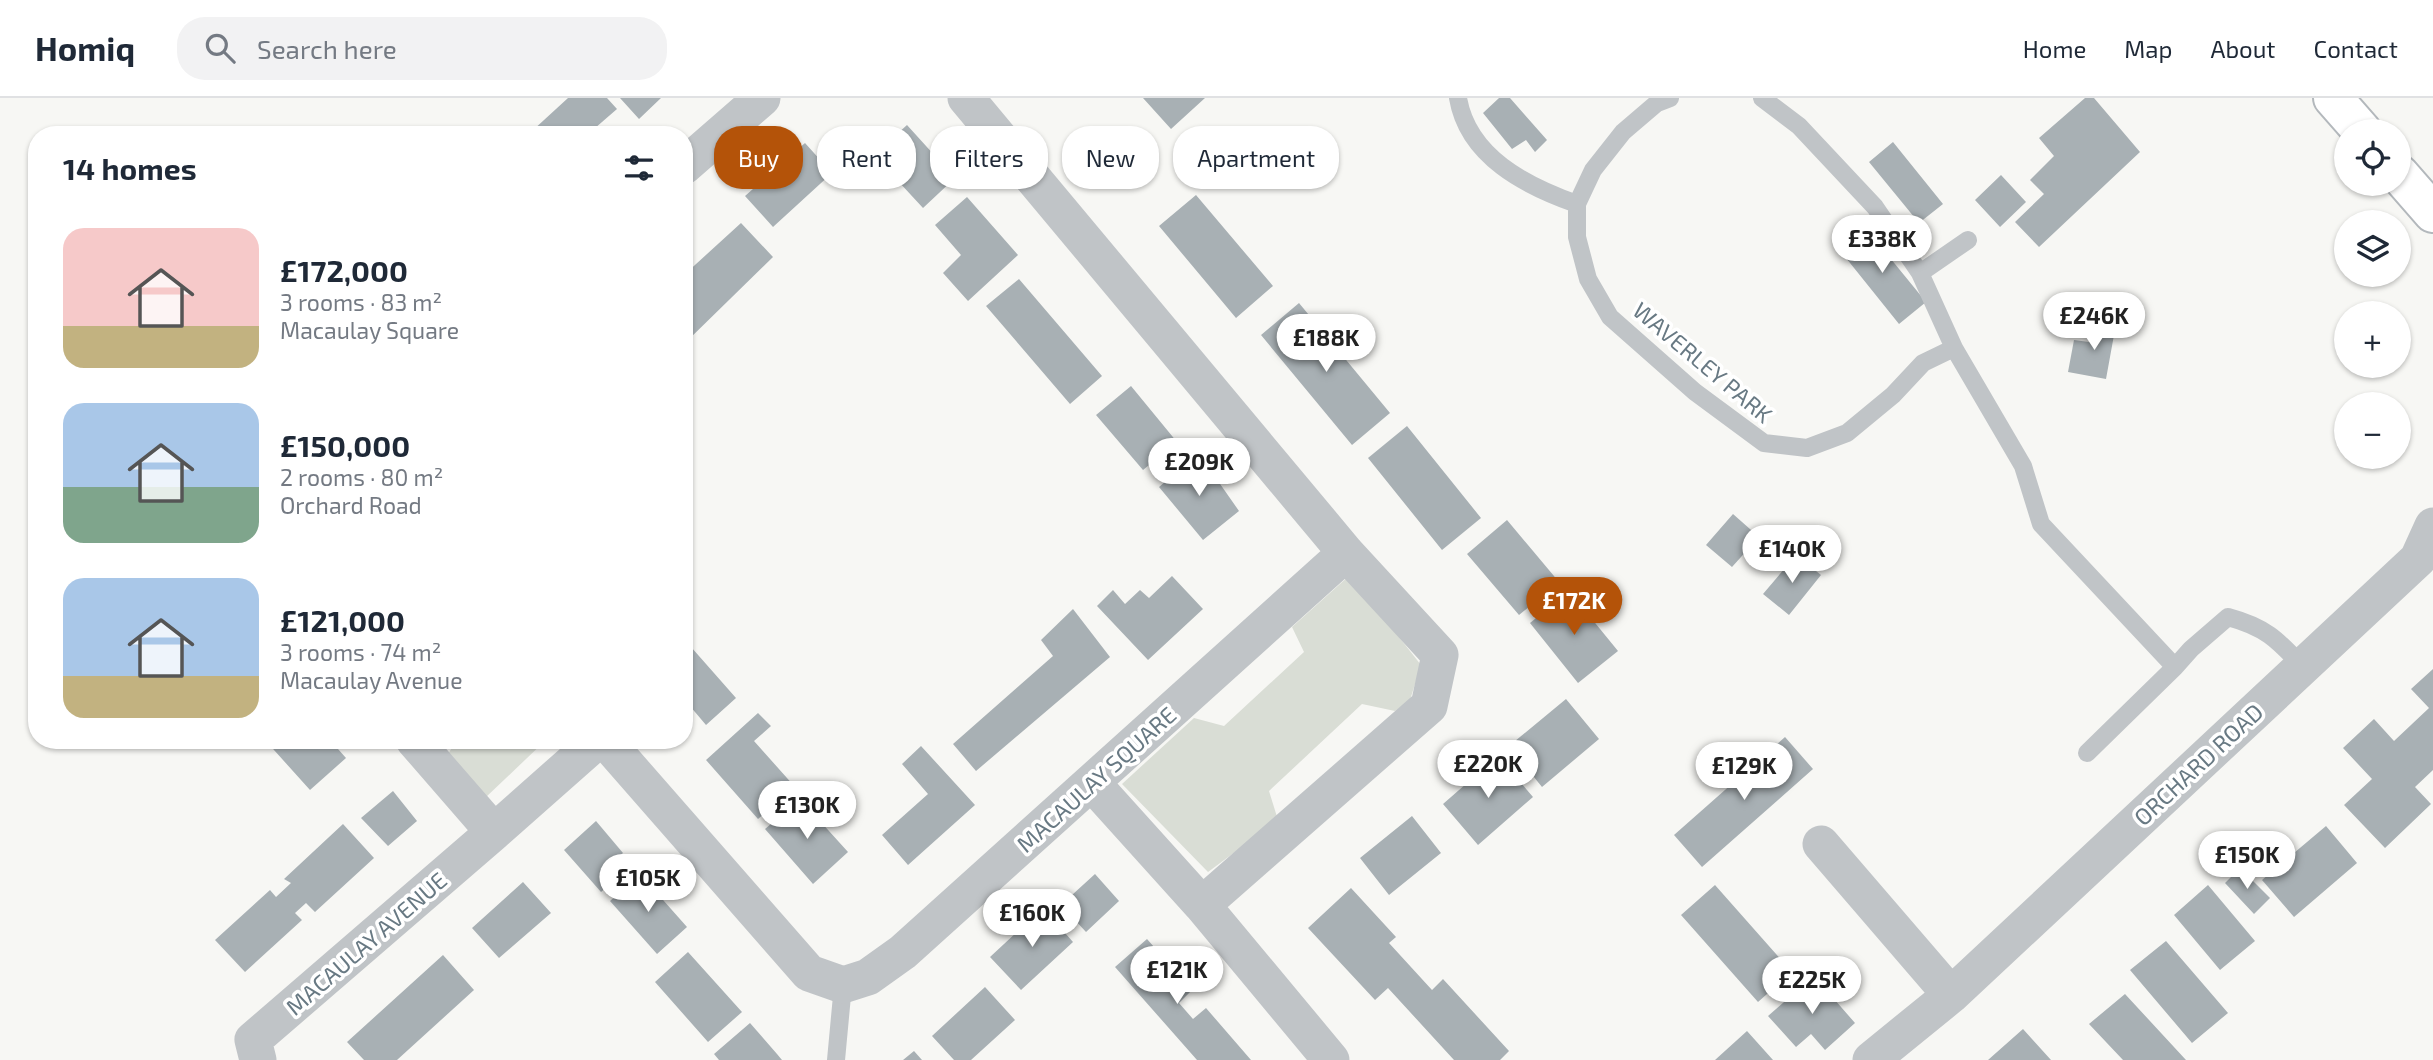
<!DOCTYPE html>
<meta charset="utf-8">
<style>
body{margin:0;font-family:"Exo 2",sans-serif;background:#f2f2f3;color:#1f2937;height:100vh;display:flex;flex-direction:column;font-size:26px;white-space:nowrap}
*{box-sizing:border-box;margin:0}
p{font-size:23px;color:#747a83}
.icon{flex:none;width:38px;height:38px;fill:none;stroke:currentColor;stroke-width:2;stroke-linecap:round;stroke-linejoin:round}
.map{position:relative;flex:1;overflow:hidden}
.drawer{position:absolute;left:28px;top:28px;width:665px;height:623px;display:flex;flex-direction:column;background:#fff;border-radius:28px;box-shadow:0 2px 5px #0004}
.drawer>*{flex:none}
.banner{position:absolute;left:714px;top:28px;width:665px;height:63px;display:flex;gap:14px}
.controls{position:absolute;left:2334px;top:21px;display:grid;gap:14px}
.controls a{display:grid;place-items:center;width:77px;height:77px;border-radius:50%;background:#fff;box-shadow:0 2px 5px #0004;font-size:35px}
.price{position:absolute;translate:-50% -60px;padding:0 16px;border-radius:24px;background:#fff;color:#222;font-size:23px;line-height:46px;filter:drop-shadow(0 2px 4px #0008)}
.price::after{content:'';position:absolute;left:50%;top:42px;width:21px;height:16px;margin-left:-10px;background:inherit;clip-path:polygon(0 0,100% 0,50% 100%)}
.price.active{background:#b45309;color:#fff}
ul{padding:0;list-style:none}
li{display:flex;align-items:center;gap:21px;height:175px;padding:0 35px}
li span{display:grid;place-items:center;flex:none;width:196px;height:140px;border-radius:21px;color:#555}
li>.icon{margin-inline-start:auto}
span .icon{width:84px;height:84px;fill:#fffc;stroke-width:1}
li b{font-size:30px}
h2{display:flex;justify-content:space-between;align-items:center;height:84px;padding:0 35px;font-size:30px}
.chip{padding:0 24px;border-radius:28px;background:#fff;box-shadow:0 2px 5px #0004;font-size:24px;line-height:63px}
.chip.active{background:#b45309;color:#fff}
header{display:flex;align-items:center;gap:42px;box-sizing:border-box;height:98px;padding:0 35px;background:#fff;border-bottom:2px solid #e0e1e3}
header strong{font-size:33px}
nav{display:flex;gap:38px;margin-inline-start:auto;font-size:24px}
.search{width:490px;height:63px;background:#f2f2f3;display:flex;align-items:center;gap:18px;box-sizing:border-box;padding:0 24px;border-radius:28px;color:#747a83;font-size:26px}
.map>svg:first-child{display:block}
</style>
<header>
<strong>Homiq</strong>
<div class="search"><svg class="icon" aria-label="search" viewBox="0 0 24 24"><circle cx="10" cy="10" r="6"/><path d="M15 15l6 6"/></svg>Search here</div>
<nav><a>Home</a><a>Map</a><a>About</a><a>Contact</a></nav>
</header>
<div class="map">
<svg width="2433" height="962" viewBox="0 0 2433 962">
<rect width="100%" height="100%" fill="#f7f7f4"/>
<path fill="#d9ddd5" d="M1350,477L1421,567L1410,602L1395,613L1362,606L1269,693L1278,722L1208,774L1122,686L1194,620L1224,628L1304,554L1292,529Z
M457,642H546L485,700L446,659Z"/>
<path fill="#a8b0b4" d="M568,0H607L617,11L587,37H535L532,33Z
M620,0H661L639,21Z
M1143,0H1205L1171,31Z
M1499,0H1510L1547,42L1535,54L1526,42L1512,51L1483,15Z
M2085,0H2094L2140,54L2039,149L2015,124L2044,96L2030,82L2054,58L2039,40Z
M907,27L955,80L923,110L874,57Z
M1893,44L1943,106L1919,125L1869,64Z
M805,45L832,75L773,129L745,98Z
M2001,77L2026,104L2000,129L1975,102Z
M1196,97L1273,188L1236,220L1159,128Z
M967,99L1018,157L968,203L943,175L961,157L935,127Z
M741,125L773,159L684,246V177Z
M1864,128L1926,204L1899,226L1838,150Z
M1019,181L1102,278L1070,306L986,208Z
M1299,205L1390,315L1352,347L1261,237Z
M2094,222L2116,226L2106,281L2068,274L2074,242L2089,244Z
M1131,288L1177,344L1143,372L1096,317Z
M1407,328L1481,420L1442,452L1368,360Z
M1195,358L1218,383L1239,413L1203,442L1159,389Z
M1733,416L1759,439L1732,469L1706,447Z
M1507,422L1559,484L1519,517L1467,456Z
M1796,457L1821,477L1789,517L1763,496Z
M1172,478L1203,511L1148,562L1097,508L1113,492L1125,506L1140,492L1149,500Z
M1569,493L1618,553L1578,585L1530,525Z
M1073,511L1110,559L976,673L953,646L1053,558L1041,542Z
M684,541L736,600L706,627L684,601Z
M2433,571V672L2415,689L2431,706L2385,750L2344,707L2372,681L2343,650L2374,621L2394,643L2429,610L2411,591Z
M1566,601L1599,641L1542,689L1509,648Z
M758,615L771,628L754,643L795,689L758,721L706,662Z
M1785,639L1813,671L1702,769L1674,737Z
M265,642H330L346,660L310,692Z
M921,648L975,707L908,767L882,737L928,696L902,666Z
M1498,658L1533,699L1478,747L1443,706Z
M393,693L417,723L388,748L361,720Z
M800,701L848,754L813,786L765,731Z
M1412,718L1441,755L1389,797L1360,760Z
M596,723L623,755L605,771L615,782L601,794L564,752Z
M343,726L374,760L315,814L306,805L295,815L302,822L245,874L215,842L270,792L276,799L291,785L284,781Z
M2326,728L2357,765L2294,819L2262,782Z
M2240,770L2270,800L2254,816L2225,785Z
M640,776L687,829L657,856L610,803Z
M1095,776L1119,803L1086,834L1061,807Z
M523,784L551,815L499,860L472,830Z
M1715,787L1792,874L1758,904L1681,817Z
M2208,787L2255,843L2220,872L2174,817Z
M1351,790L1396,839L1389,845L1432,892L1443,881L1509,953L1500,962H1454L1388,890L1375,902L1308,830Z
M1043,810L1073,844L1021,892L990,859Z
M1147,841L1192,892L1179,905L1193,921L1206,910L1251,962H1197L1115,869Z
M2166,843L2228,915L2192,945L2130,872Z
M688,854L742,914L708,944L655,884Z
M443,857L474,892L397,962H364L347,944Z
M1814,878L1855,925L1825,952L1811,936L1796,949L1768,918Z
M985,889L1015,922L971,962H954L932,938Z
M2125,896L2186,962H2123L2089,926Z
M750,925L777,956L782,962H719L714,956Z
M2023,931L2051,962H1988Z
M1747,933L1773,962H1715Z
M914,953L922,962H903Z"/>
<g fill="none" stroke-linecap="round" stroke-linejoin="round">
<g stroke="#b3b8bc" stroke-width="42">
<path id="secondary" d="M2333,0L2362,33
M2399,76L2433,115"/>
</g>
<path stroke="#c0c4c7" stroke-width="18" d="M1458,0C1468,59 1526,88 1577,106
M1670,0L1657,5L1623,34L1593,72L1577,106V139L1588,181L1610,219L1695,294L1764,345L1807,350L1847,335L1893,297L1923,265L1954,250
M1762,0L1799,28L1875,109L1920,175L1954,250L2023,368L2041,426L2175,569L2087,655
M1920,175L1968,142
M2175,569L2191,551L2228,519C2265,529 2277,541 2302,568
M836,962L843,887"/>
<path stroke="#c0c4c7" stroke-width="37" d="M966,0L1346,455L1440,557L1429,608L1202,807
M684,68L762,0
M414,642L494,734L598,642
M605,642L809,875L843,887L868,879L903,854L1346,455
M1092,685L1202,807L1331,962
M1821,746L1951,897
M258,962L253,942L494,734
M1871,962L1951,897L2418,461L2433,428"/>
<use href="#secondary" stroke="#fff" stroke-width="38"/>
</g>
<g text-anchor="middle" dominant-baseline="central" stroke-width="7" stroke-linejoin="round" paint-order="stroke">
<g font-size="23" fill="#687983" stroke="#fff">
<text transform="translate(1703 264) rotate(40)">WAVERLEY PARK</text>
<text transform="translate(2198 666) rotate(-43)">ORCHARD ROAD</text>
<text transform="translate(1096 681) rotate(-42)">MACAULAY SQUARE</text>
<text transform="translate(366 845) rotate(-41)">MACAULAY AVENUE</text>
</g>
</g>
</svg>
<div class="controls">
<a><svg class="icon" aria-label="locate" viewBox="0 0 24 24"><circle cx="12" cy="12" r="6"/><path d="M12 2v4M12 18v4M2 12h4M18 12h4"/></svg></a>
<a><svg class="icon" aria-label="layers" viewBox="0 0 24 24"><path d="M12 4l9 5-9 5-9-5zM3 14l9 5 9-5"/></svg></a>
<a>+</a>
<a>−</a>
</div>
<b class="price" style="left:1882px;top:177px">£338K</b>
<b class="price" style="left:2094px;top:254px">£246K</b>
<b class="price" style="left:1326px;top:276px">£188K</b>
<b class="price" style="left:1199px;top:400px">£209K</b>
<b class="price" style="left:1792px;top:487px">£140K</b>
<b class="price active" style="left:1574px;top:539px">£172K</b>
<b class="price" style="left:1488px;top:702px">£220K</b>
<b class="price" style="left:1744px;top:704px">£129K</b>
<b class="price" style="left:807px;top:743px">£130K</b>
<b class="price" style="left:2247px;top:793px">£150K</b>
<b class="price" style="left:648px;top:816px">£105K</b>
<b class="price" style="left:1032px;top:851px">£160K</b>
<b class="price" style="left:1177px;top:908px">£121K</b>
<b class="price" style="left:1812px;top:918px">£225K</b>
<div class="banner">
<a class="chip active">Buy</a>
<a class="chip">Rent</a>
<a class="chip">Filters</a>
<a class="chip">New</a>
<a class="chip">Apartment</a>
</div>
<section class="drawer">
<h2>14 homes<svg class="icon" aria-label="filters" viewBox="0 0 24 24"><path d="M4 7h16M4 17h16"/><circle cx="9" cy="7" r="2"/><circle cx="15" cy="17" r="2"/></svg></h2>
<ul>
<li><span style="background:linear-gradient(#f6c9c9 70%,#c2b280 0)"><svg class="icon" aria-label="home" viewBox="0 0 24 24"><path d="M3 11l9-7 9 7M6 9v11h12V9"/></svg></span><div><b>£172,000</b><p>3 rooms · 83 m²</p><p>Macaulay Square</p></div></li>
<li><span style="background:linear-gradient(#a9c7e8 60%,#7fa58c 0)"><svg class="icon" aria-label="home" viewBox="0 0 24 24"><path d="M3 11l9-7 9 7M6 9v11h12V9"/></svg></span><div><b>£150,000</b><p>2 rooms · 80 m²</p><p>Orchard Road</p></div></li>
<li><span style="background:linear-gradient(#a9c7e8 70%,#c2b280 0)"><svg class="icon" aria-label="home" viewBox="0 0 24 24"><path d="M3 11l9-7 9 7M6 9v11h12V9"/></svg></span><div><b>£121,000</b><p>3 rooms · 74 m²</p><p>Macaulay Avenue</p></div></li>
</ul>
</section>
</div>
